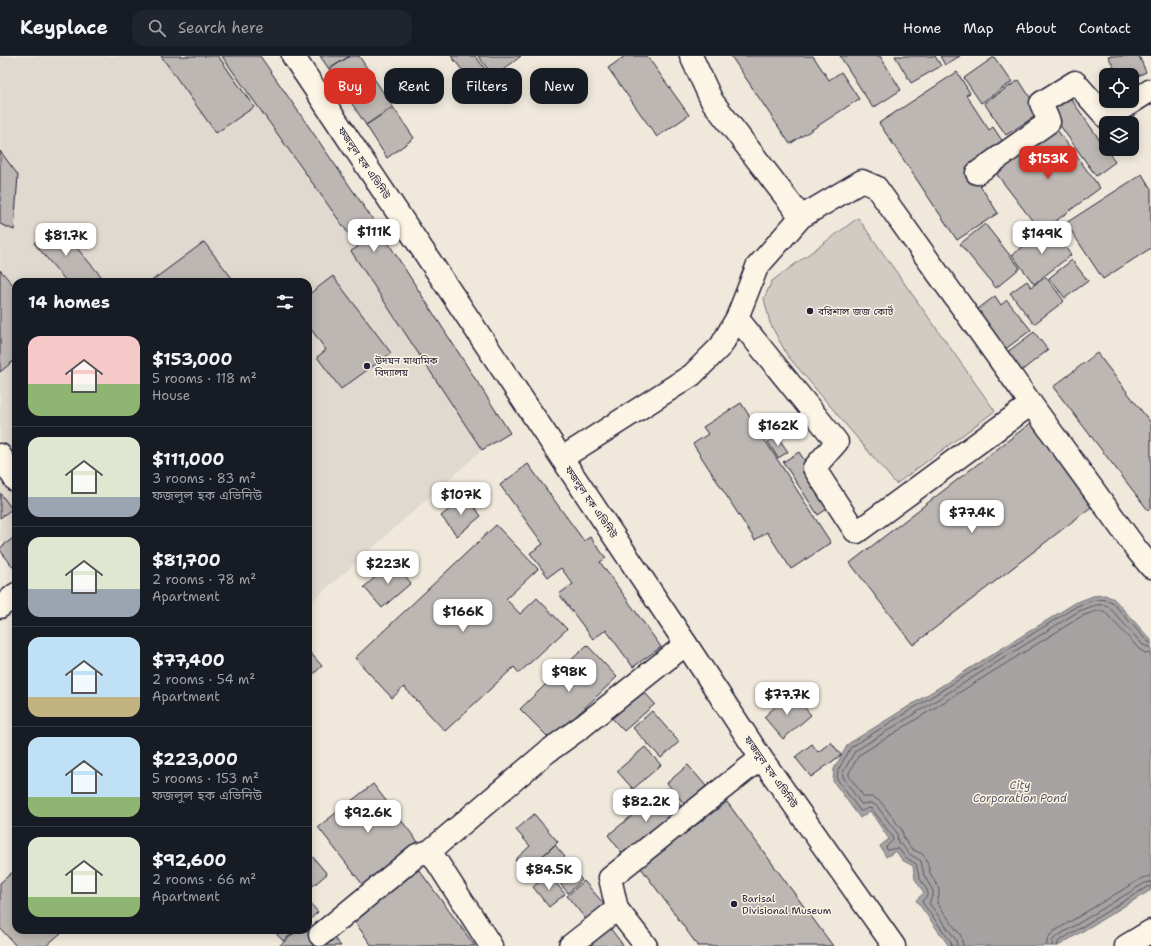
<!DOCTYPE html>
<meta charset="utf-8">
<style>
body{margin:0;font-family:"Shantell Sans","Noto Sans Bengali",sans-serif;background:#20242c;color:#f1f3f6;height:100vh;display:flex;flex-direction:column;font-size:15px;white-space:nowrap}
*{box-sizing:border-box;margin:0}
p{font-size:13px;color:#9ea1a6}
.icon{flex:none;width:22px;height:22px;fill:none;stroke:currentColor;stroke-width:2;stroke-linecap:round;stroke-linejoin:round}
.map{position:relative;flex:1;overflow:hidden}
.details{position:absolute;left:12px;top:222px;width:300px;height:656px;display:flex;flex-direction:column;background:#171b24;border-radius:12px;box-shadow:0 2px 10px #0003}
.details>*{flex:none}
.guide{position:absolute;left:324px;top:12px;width:380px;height:36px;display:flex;gap:8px}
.tools{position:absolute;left:1099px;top:12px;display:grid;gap:8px}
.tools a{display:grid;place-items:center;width:40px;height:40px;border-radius:8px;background:#171b24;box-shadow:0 2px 10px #0003;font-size:20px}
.price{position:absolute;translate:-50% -34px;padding:0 9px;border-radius:8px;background:#fff;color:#222;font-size:13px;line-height:26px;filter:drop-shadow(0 1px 2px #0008)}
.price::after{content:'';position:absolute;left:50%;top:24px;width:12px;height:9px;margin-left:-6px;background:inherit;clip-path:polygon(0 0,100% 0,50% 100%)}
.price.on{background:#d93025;color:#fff}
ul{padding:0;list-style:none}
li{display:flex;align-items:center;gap:12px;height:100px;padding:0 16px}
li+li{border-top:1px solid #363941}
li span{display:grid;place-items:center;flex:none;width:112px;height:80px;border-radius:12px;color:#555}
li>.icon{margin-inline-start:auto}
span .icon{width:48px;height:48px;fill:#fffc;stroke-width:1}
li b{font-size:17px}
h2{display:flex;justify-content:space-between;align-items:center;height:48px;padding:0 16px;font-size:17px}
.tag{padding:0 14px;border-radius:12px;background:#171b24;box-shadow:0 2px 10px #0003;font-size:14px;line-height:36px}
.tag.on{background:#d93025;color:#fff}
header{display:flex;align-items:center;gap:24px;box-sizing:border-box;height:56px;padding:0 20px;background:#171b24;border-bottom:1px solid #363941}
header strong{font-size:19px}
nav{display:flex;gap:22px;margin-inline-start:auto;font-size:14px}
.search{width:280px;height:36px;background:#20242c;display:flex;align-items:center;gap:10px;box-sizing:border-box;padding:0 14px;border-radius:12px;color:#9ea1a6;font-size:15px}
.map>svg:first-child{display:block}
</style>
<header>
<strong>Keyplace</strong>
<div class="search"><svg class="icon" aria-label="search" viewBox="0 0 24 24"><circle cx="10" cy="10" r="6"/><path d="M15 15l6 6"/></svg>Search here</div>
<nav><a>Home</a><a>Map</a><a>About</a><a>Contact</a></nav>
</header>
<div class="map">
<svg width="1151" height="890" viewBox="0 0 1151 890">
<rect width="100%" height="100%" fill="#efe8db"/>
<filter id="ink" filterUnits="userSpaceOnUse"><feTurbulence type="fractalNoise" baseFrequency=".025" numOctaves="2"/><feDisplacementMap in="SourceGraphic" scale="8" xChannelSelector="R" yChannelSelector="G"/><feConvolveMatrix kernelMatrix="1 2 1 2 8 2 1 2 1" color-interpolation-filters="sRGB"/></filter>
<g filter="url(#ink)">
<path fill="#e0d9cf" d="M0,0H222L358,191L351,195L482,394L308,549V226H16V506L0,483Z"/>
<path fill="#d1cbc3" stroke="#7a767f" d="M858,162L995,355L896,428L787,299L770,267L764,242L772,225Z"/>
<path fill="#a6a2a2" stroke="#716f79" d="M1105,539L1114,543L1151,584V834L1058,890H949L916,844L924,837L915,823L913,810L902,804L896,795L886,801L880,790L889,783L870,755L860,762L833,725L834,713L848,688L1075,547L1093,540Z"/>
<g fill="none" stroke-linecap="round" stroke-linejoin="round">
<path stroke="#575564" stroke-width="1" d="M952,890L951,886L922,846L923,844L927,840L928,836L919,821L916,808L905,801L898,792L887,794L886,791L893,784L892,780L872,753L869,752L862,755H860L837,723L838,714L851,691L1077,550C1088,546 1100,540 1112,546L1147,585L1151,587
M957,890L956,884L929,847L933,839V835L924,819L921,805L908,797L903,790L898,787L897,777L877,750L871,747L861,748L843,721V716L855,695L1079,555C1088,552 1099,546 1108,550L1143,589L1151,592
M963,890L961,880L937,847L939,839V833L930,817L926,802L922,798L912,793L904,783L902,774L881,746L873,741H864L849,720V717L859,699L1082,560L1097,555H1104L1139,593L1145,597L1151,598
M1046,890L1048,882L1053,876L1142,822L1151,820
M1052,890L1053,884L1056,881L1145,827L1151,826
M1057,890L1059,885L1147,831H1151"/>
</g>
<path fill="#bcb7b3" stroke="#22223b" d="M161,0H218L254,51L216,77Z
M222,0H260L378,171L510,377L482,394L351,195L358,191Z
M320,0H350L329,13Z
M350,0H359L393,51L366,69L329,13Z
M451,0H475L497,28L482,39Z
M478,0H521L494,21Z
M625,0H647L689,59L657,81L608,12Z
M731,0H813L829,24L841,16L859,43L790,88Z
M840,0H880L901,34L873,52Z
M895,0H935L941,10L911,27Z
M940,0H960L945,9Z
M1108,0H1139L1146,16L1132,23V19H1118Z
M994,1L1012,26L981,47L964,22Z
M957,16L970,37L966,39L989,74L993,71L1005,89L969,113L998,157L957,184L879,67Z
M1019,24L1040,57L1006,79L984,47Z
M1069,40L1115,106L1096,120L1049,54Z
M393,51L414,82L387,102L366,69Z
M1055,71L1100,132L1041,176L995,116Z
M0,95L18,119L14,174L0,168Z
M1142,118L1151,133V192L1103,223L1066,167Z
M56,168L101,220L93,226H67L34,187Z
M985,168L1020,212L996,232L960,188Z
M1050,171L1071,199L1034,228L1012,199Z
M204,186L235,226H150Z
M1072,204L1088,225L1065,242L1049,222Z
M0,214L16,232V303L0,316Z
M333,220L391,297L341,333L317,301L326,294L308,269V239Z
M1046,221L1064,245L1034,268L1010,237L1027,225L1031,231Z
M995,240L1001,249L1007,244L1031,274L1000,297L970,259Z
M1034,276L1048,294L1016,319L1002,300Z
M1097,297L1151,367V452L1148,454L1053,331Z
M741,347L831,487L791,513L767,476L755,484L693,388L708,378L703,371Z
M1032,366L1095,448L913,589L850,507Z
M777,380L788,396L778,402L768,386Z
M799,396L833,449L818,459L783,406Z
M528,408L584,485L590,481L606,502L600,506L661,591L633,611L606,574L593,583L559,538L573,528L561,512L548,521L530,497L543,488L500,429Z
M0,437L12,453L0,462Z
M466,440L481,460L457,480L441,460Z
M496,469L538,513L506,543L520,558L537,542L567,573L519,617L514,611L445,675L404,631L392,642L355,602Z
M16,480V515L0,494V492Z
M393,506L411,527L382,552L364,531Z
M587,589L617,621L551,684L520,653Z
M308,594L322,610L308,623Z
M638,629L655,648L624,675L607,657Z
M791,636L811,659L783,683L764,661Z
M652,655L679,686L661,702L633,672Z
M831,686L841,699L811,721L795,701L812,688L818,696Z
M645,691L661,709L633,733L617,715Z
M688,709L706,730L685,749L667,727Z
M373,728L418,786L363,829L318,771Z
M667,732L685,755L626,802L608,779Z
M727,746L833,890H698L636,805L656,791L660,796Z
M534,758L558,786L526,815L515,804L530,790L516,774Z
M555,789L565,801L547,817L537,805Z
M312,800L327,818L308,834V804Z
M564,804L582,824L568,837L551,816Z
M15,814L16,816V874H60L62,876L46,890H16L0,872V827Z
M419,814L475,890H372L352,862Z
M548,818L565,838L549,851L533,831Z
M584,825L611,856L593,872L567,840Z
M308,845L318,856L308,865Z
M607,868L623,889L622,890H580Z
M273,874H297L283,885Z
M298,874H306L319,889L318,890H279Z
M333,881L341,890H322Z"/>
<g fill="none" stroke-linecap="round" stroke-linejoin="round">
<g stroke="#22223b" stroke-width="25">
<path id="minor" d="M691,0L712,45L801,161
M977,117L1049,66L1041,47L1075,26L1107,62L1151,34
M737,262L837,386L814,412L855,475L857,476L1031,348
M0,399L16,425
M562,402L692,319L721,290L737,262L757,211L801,161L862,125L876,131L1037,356L1137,494L1151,511
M0,551L16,538
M430,795L547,696L583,670L686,588
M320,879L417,799L430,795L491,890
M570,890L617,853
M646,890L617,853L610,822L761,702"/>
</g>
<g stroke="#22223b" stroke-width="25">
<path id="major" d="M293,0L686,588L761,702L894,890
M1126,890L1151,875"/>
</g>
<use href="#minor" stroke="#fcf5e5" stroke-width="22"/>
<use href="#major" stroke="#fcf5e5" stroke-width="22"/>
</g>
</g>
<g fill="#22223b" stroke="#fcf5e5" stroke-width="1.5">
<circle cx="810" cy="255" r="4"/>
<circle cx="367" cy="310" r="4"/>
<circle cx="734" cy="848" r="4"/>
</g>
<g text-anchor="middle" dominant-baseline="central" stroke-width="3" stroke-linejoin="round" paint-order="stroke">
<g font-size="10" fill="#22223b" stroke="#fcf5e5">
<text transform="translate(364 107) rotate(56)">ফজলুল হক এভিনিউ</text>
<text transform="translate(591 446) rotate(56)">ফজলুল হক এভিনিউ</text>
<text transform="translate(771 716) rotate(55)">ফজলুল হক এভিনিউ</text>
</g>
<g font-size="10" fill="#22223b" stroke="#fcf5e5" text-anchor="start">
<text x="818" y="255">বরিশাল জজ কোর্ট</text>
<text x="375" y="304">উদয়ন মাধ্যমিক<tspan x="375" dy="12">বিদ্যালয়</tspan></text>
<text x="742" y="842">Barisal<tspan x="742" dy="12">Divisional Museum</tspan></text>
</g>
<g font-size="11" font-style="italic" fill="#575564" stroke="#fcf5e5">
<text x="1020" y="729">City<tspan x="1020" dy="13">Corporation Pond</tspan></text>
</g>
</g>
</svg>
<div class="tools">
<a><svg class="icon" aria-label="locate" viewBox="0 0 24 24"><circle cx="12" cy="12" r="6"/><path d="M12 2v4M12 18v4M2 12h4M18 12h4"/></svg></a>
<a><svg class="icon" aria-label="layers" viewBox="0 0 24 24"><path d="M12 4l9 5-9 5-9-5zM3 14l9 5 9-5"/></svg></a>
</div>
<b class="price on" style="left:1048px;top:124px">$153K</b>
<b class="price" style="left:374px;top:197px">$111K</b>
<b class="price" style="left:1042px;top:199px">$149K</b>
<b class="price" style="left:66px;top:201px">$81.7K</b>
<b class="price" style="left:778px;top:391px">$162K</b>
<b class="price" style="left:461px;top:460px">$107K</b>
<b class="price" style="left:972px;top:478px">$77.4K</b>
<b class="price" style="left:388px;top:529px">$223K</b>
<b class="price" style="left:463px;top:577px">$166K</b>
<b class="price" style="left:569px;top:637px">$98K</b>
<b class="price" style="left:787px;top:660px">$77.7K</b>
<b class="price" style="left:646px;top:767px">$82.2K</b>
<b class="price" style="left:368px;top:778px">$92.6K</b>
<b class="price" style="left:549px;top:835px">$84.5K</b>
<div class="guide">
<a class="tag on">Buy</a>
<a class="tag">Rent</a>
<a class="tag">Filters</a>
<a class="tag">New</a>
</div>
<section class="details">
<h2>14 homes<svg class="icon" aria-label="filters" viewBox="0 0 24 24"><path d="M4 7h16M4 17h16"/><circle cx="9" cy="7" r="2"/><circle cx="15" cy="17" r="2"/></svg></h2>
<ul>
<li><span style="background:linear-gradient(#f6c9c9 60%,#8fb573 0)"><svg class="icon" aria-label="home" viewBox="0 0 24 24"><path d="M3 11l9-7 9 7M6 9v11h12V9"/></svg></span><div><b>$153,000</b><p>5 rooms · 118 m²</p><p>House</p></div></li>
<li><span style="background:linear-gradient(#dfe7d0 75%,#9aa5b1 0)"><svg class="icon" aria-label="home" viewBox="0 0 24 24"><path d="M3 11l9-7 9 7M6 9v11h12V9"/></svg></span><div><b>$111,000</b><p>3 rooms · 83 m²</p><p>ফজলুল হক এভিনিউ</p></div></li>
<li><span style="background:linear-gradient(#dfe7d0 65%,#9aa5b1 0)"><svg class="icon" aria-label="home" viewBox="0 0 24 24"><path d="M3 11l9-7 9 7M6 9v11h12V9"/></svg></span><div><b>$81,700</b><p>2 rooms · 78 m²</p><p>Apartment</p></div></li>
<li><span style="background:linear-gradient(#bfe0f5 75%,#c2b280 0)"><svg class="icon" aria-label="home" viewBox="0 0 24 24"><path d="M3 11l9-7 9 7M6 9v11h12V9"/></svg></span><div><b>$77,400</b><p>2 rooms · 54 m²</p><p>Apartment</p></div></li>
<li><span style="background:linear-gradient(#bfe0f5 75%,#8fb573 0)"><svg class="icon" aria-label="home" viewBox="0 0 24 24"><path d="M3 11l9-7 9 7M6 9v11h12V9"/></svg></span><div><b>$223,000</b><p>5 rooms · 153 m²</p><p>ফজলুল হক এভিনিউ</p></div></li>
<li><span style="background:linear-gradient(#dfe7d0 75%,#8fb573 0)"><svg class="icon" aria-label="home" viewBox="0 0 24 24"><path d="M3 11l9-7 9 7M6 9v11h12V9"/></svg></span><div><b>$92,600</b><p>2 rooms · 66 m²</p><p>Apartment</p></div></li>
</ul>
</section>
</div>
